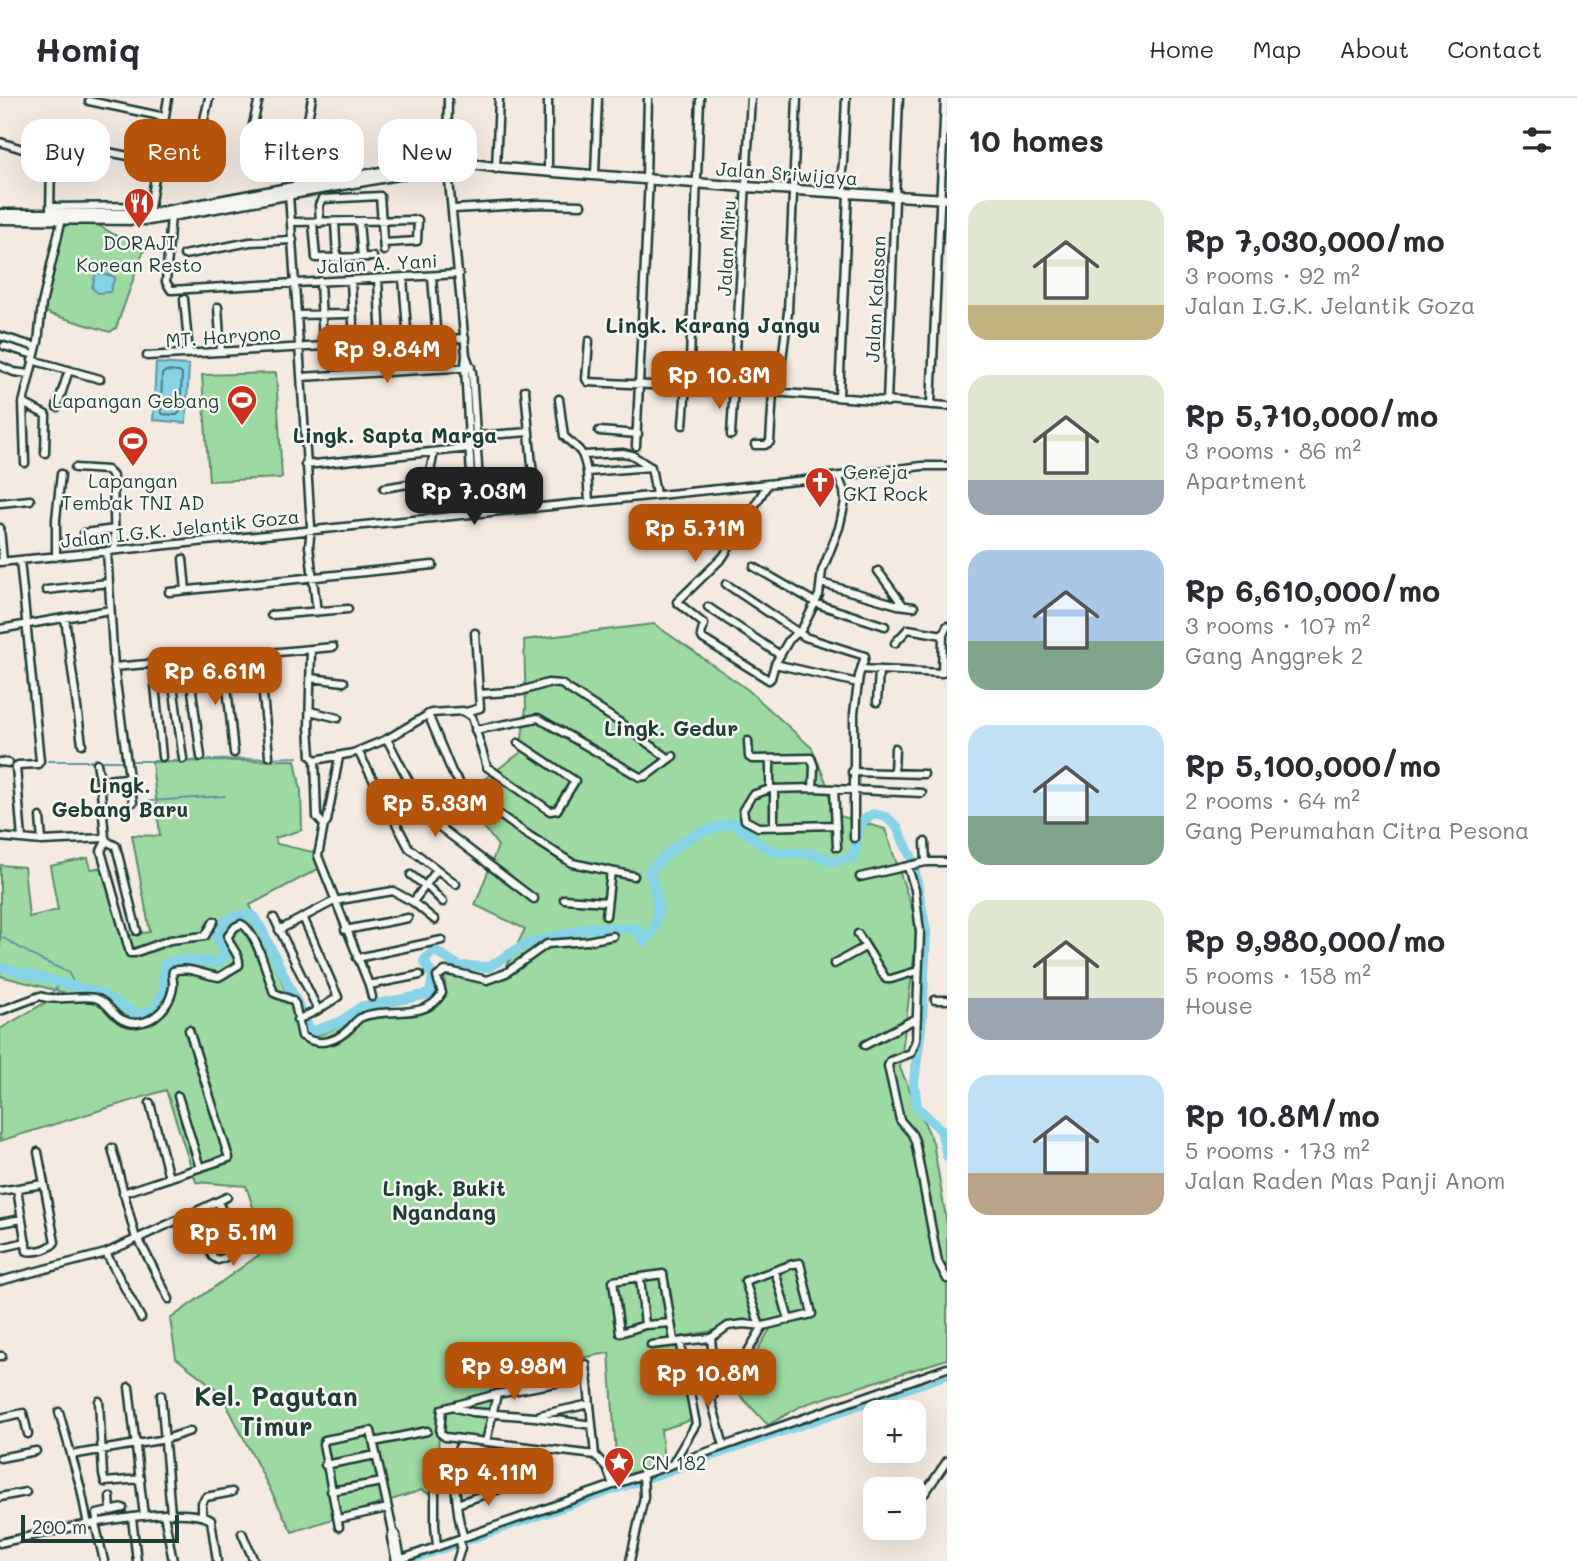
<!DOCTYPE html>
<meta charset="utf-8">
<style>
body{margin:0;font-family:Mali,sans-serif;background:#f2f2f3;color:#2b2b33;height:100vh;display:flex;flex-direction:column;font-size:26px;white-space:nowrap}
*{box-sizing:border-box;margin:0}
p{font-size:23px;color:#7c7c81}
.icon{flex:none;width:38px;height:38px;fill:none;stroke:currentColor;stroke-width:2;stroke-linecap:round;stroke-linejoin:round}
.map{position:relative;flex:1;overflow:hidden}
.details{display:flex;flex-direction:column;background:#fff;width:630px}
.details>*{flex:none}
.guide{position:absolute;left:21px;top:21px;width:665px;height:63px;display:flex;gap:14px}
.buttons{position:absolute;left:863px;top:1302px;display:grid;gap:14px}
.buttons a{display:grid;place-items:center;width:63px;height:63px;border-radius:14px;background:#fff;box-shadow:0 7px 28px #0002;font-size:35px}
.scale{position:absolute;left:21px;bottom:18px;width:158px;box-sizing:border-box;padding-left:7px;border:4px solid #1f3d34;border-top:0;font-size:19px;line-height:24px;white-space:nowrap;color:#1f3d34;-webkit-text-stroke:5px #f6f6f2;paint-order:stroke}
.price{position:absolute;translate:-50% -60px;padding:0 16px;border-radius:14px;background:#b45309;color:#fff;font-size:23px;line-height:46px;filter:drop-shadow(0 2px 4px #0008)}
.price::after{content:'';position:absolute;left:50%;top:42px;width:21px;height:16px;margin-left:-10px;background:inherit;clip-path:polygon(0 0,100% 0,50% 100%)}
.price.on{background:#222;color:#fff}
ul{padding:0;list-style:none}
li{display:flex;align-items:center;gap:21px;height:175px;padding:0 21px}
li span{display:grid;place-items:center;flex:none;width:196px;height:140px;border-radius:21px;color:#555}
li>.icon{margin-inline-start:auto}
span .icon{width:84px;height:84px;fill:#fffc;stroke-width:1}
li b{font-size:30px}
h2{display:flex;justify-content:space-between;align-items:center;height:84px;padding:0 21px;font-size:30px}
.pill{padding:0 24px;border-radius:21px;background:#fff;box-shadow:0 7px 28px #0002;font-size:24px;line-height:63px}
.pill.on{background:#b45309;color:#fff}
header{display:flex;align-items:center;gap:42px;box-sizing:border-box;height:98px;padding:0 35px;background:#fff;border-bottom:2px solid #e1e1e2}
header strong{font-size:33px}
nav{display:flex;gap:38px;margin-inline-start:auto;font-size:24px}
main{display:flex;flex:1;min-height:0}
.map>svg:first-child{display:block}
</style>
<header>
<strong>Homiq</strong>
<nav><a>Home</a><a>Map</a><a>About</a><a>Contact</a></nav>
</header>
<main>
<div class="map">
<svg width="947" height="1463" viewBox="0 0 947 1463">
<rect width="100%" height="100%" fill="#f4eae1"/>
<filter id="ink" filterUnits="userSpaceOnUse"><feTurbulence type="fractalNoise" baseFrequency=".0143" numOctaves="2"/><feDisplacementMap in="SourceGraphic" scale="14" xChannelSelector="R" yChannelSelector="G"/><feConvolveMatrix kernelMatrix="1 2 1 2 8 2 1 2 1" color-interpolation-filters="sRGB"/></filter>
<g filter="url(#ink)">
<path fill="#9cdaa2" stroke="#5e8c6b" stroke-width="2" d="M62,126L98,127L117,138L147,143L116,230L110,234L50,216L44,212Z
M276,275L282,380L209,383L202,277Z
M654,526L747,591L812,650L840,718L885,731L918,828L900,970L933,1044L947,1126V1261L803,1307L768,1327L734,1291L772,1228L763,1224L679,1239L689,1267L694,1321L661,1332L664,1364L626,1377L616,1358L609,1255L502,1274L495,1283L497,1294L483,1343L439,1336L436,1399L422,1392L292,1434L220,1294L176,1260L170,1221L267,1151L246,1088L196,1084L166,992L0,1043V931L63,894L0,878V767L24,769L29,819L58,812L50,768L88,760L91,771L103,769L125,838L150,834L132,737L160,738L152,664L295,662L301,693L302,732L275,740L277,746L313,754L320,770L250,807L306,942L366,918L423,911L446,898L444,872L501,879L525,831L475,807L498,748L466,705L479,685L520,655L526,609L524,542Z"/>
<path fill="#86d2e6" stroke="#5d969f" stroke-width="2" d="M96,174L115,179L110,194L98,195L92,190Z
M156,265L189,267L186,325L153,322Z"/>
<g fill="none" stroke-linecap="round" stroke-linejoin="round">
<path stroke="#48797b" stroke-width="2" d="M166,273L179,274L182,276L180,314L177,317L163,316L161,314L162,276Z"/>
<path stroke="#5d969f" stroke-width="2" d="M48,663H124
M130,663H180
M186,663L298,659
M134,707L151,703L225,698
M0,838L39,861L68,874L75,887
M49,897L61,886
M0,918L41,902"/>
<path stroke="#86d2e6" stroke-width="5" d="M413,1463L947,1279"/>
<path stroke="#86d2e6" stroke-width="10" d="M0,869L97,894L138,917L156,911L164,892V867L180,861L218,865L226,858L216,837C224,821 234,816 252,817L262,832L311,934L340,924L361,909L430,896L433,878L424,863L434,852L459,868L489,869L524,847L587,830H637L644,844C664,823 659,800 649,774C677,744 693,734 734,725L759,745L777,755H810L833,764L853,759L861,724L873,716L886,719L897,729L913,763L926,833L922,922L914,984L917,1009L941,1032L947,1058"/>
<g stroke="#1f3d34" stroke-width="11">
<path id="minor" d="M448,0L447,63L466,257L472,274L481,415
M89,3L165,19
M0,44L51,60L50,116
M83,49L158,64
M247,53L259,0
M194,65L209,0
M496,71L499,0
M548,73V0
M595,76L598,0
M646,80L648,0
M304,87L301,59L312,0
M839,94L843,65L846,0
M289,96L311,428L309,449
M50,109L150,108
M454,111L538,106L581,107
M149,116L168,0
M171,117L166,184L171,192L459,176
M292,124L418,122L417,143L384,145
M335,124L337,160
M359,124L362,159
M313,125L316,160L373,159
M320,125L319,107L322,101L380,98L384,153
M184,157L250,144L293,142
M432,179L437,242
M403,180L408,244
M378,181L381,245
M351,182L354,246
M320,183L323,247
M184,201L189,256
M218,209L221,254
M297,217L347,216
M0,238L36,249
M589,243L586,281L588,284L734,291L947,308
M4,248L34,257
M466,257L465,269L473,415
M147,258L465,240
M32,262L100,281
M0,268L14,274L29,276
M301,279L471,269
M689,289L700,0
M525,292L536,410
M778,294L788,214L797,0
M839,298L848,95
M559,301L564,338C580,354 582,349 587,374
M887,304L899,0
M23,305L25,365
M931,307L945,0
M57,309L69,272
M683,327L686,288
M599,333L638,336
M731,337L751,0
M476,338L529,334
M755,347H765L770,344L773,294
M636,348L649,80
M45,355L46,317L23,305L38,244L42,206L62,120
M584,357L623,355L632,357L649,368
M305,367L470,350
M75,370L107,372L113,378L115,452
M768,386L723,459L677,504L704,526L701,537L703,541L769,582L771,580L775,566L789,542L802,531L819,497L822,473L839,430L845,404L844,393L838,378
M384,390L414,385L429,379L434,354
M589,404L587,374L651,369L656,396
M0,405L30,402
M0,430L3,463
M84,435L115,431
M309,448L317,514
M107,453L114,569L333,549
M56,459V421L61,376
M183,461L186,492
M20,462L40,663L38,666L18,667L16,669L22,741
M0,464L816,381L922,368H947
M754,469L820,507L885,528
M878,473L903,507
M821,485L898,507L914,509
M726,486L805,539L865,558L859,578L854,615V740
M46,492L108,485
M169,494L433,467
M708,509L780,557
M271,517L348,511
M65,520L82,646
M0,531L110,512
M895,545L908,531L943,537
M311,551L309,629L311,658L315,662L353,655L387,641L431,615L463,613L472,619L487,669L550,713L557,712L575,683L518,645
M259,556L269,658
M224,560L234,655
M188,563L201,659
M170,564L183,661
M153,566L162,659
M775,566L858,585
M861,571L942,575L943,537L947,528
M311,580L344,584
M479,596L521,593L548,585L561,586L619,624L668,660
M877,604L879,573
M310,613L338,620
M466,614L480,610L475,535
M428,616L452,674L464,691L525,735L572,765L634,778
M475,632L538,620L640,679L646,678L673,658
M387,641L428,720L534,801
M748,643L749,659L752,661L811,660L814,668L813,690
M358,653L409,750L456,786
M339,659L327,723L324,727L318,758L369,887L420,877
M315,662L317,719L324,727
M0,664L9,665
M97,665L100,682
M852,674L924,676
M894,675L895,650
M129,680L133,704
M770,691V661
M834,691L837,749
M386,707L412,693
M40,719L42,743
M835,727L758,729L745,722L743,712L752,697L770,691L813,690L922,695
M774,729V691
M0,739L42,743L105,740L108,744L116,748L137,833
M105,740L100,682L129,680L114,569
M106,743L101,753L130,855H134L170,842L205,838L214,823
M925,744L926,764
M908,769L915,792L920,834L916,942L911,955L890,963L888,968L900,1022L912,1036L915,1043L938,1164L947,1181
M411,777L425,788
M860,779L926,764H947
M426,787L443,804
M564,801L607,804
M413,804L437,772
M606,818L611,773
M274,820L318,912L338,899L303,819
M279,832L334,803L393,793L413,804L435,822
M345,832L408,820
M858,836L886,881H891L917,873
M357,860L442,842
M834,866L865,849
M369,887L372,899
M935,902H947
M0,913L40,898C54,904 79,897 95,900C107,903 111,915 121,921C145,934 170,912 173,889C174,882 171,879 173,873C190,868 203,877 219,879L239,867C240,854 229,850 228,838L235,829L241,826C256,832 268,879 274,895L292,902L295,906L302,938C319,949 336,944 350,930C354,926 357,921 362,919C387,908 426,924 442,895L437,879L445,873L453,874L487,882L506,875L547,846L587,843L613,838
M297,922L318,912
M865,947L917,920
M178,998L200,1070
M150,1005L169,1080
M112,1050L136,1141
M17,1091L27,1153C35,1155 50,1151 55,1144L38,1054
M0,1093L43,1086
M123,1095L229,1060L189,932
M190,1116L213,1159L218,1162C226,1159 236,1156 239,1147L218,1104
M0,1125L22,1121
M138,1140L169,1201
M0,1150L26,1144
M106,1155L141,1220
M775,1173L789,1222
M640,1180L645,1227
M0,1183L106,1155L227,1099
M671,1225L663,1176L613,1183L620,1235L645,1227L671,1225L674,1242
M711,1240L716,1292
M651,1247L711,1240L728,1228L744,1226L763,1228L812,1216L800,1165L793,1166L745,1183L760,1228
M0,1258H2
M586,1266L595,1357
M588,1279L497,1296L442,1311L440,1335L445,1339L595,1357L607,1370L613,1387
M129,1289L144,1418
M161,1297L171,1416
M99,1303L103,1377L105,1384L141,1381
M456,1310L472,1314L535,1319L592,1327
M59,1314L81,1391L88,1427
M540,1317L590,1306
M0,1320L23,1315L28,1336
M374,1344L427,1333
M486,1344L497,1296
M724,1348L711,1302L716,1292L744,1260L763,1228
M71,1357L166,1341L190,1333
M0,1360L36,1353
M673,1365L696,1326L681,1247
M325,1367L376,1357
M457,1375L512,1385
M435,1378V1427L437,1449
M331,1393L382,1384
M925,1395L947,1363
M0,1399L26,1394
M110,1399L111,1413
M457,1406L511,1387L516,1357L459,1349C452,1372 456,1417 464,1440
M164,1416L173,1463
M202,1418V1405L206,1399L232,1394
M132,1420L137,1463
M338,1421L388,1410
M95,1425L104,1463
M97,1425V1416L123,1410
M339,1429L323,1346L325,1342L371,1333L393,1433L391,1440L396,1463
M393,1433L396,1437L401,1461
M242,1435L254,1463
M0,1445C41,1436 177,1402 211,1422L217,1463
M396,1463L947,1270
M457,1463L461,1450L460,1441
M630,1463L644,1399L643,1375"/>
</g>
<g stroke="#1f3d34" stroke-width="13">
<path id="major" d="M0,116H149L304,87L447,63L503,70L745,89L947,101
M0,121L149,122L448,68L466,69"/>
</g>
<use href="#minor" stroke="#f6f6f2" stroke-width="6"/>
<use href="#major" stroke="#f6f6f2" stroke-width="8"/>
</g>
</g>
<defs>
<g id="restaurant-pin" transform="scale(1.575)"><path d="M0 17L-7.5 6A9.5 9.5 0 1 1 7.5 6Z" fill="#c8321e" stroke="#f6f6f2"/><path d="M-5-6h1v4h1v-4h1v4h1v-4h1v5L-1.5 .5V6h-2V.5L-5-1ZM5-6V6H3V1.5H1.5Q1.5-4 5-6Z" fill="#fff"/></g>
<g id="stadium-pin" transform="scale(1.575)"><path d="M0 17L-7.5 6A9.5 9.5 0 1 1 7.5 6Z" fill="#c8321e" stroke="#f6f6f2"/><path d="M0-5a6.5 5 0 1 0 0 10a6.5 5 0 1 0 0-10ZM-3.5-1.8h7v3.6h-7Z" fill="#fff"/></g>
<g id="church-pin" transform="scale(1.575)"><path d="M0 17L-7.5 6A9.5 9.5 0 1 1 7.5 6Z" fill="#c8321e" stroke="#f6f6f2"/><path d="M-1.2-6h2.4v3.5h3.3v2.4h-3.3V6h-2.4V-.1h-3.3v-2.4h3.3Z" fill="#fff"/></g>
<g id="sight-pin" transform="scale(1.575)"><path d="M0 17L-7.5 6A9.5 9.5 0 1 1 7.5 6Z" fill="#c8321e" stroke="#f6f6f2"/><path d="M0-6L1.8-2.2L6-1.7L2.9 1.2L3.7 5.4L0 3.3L-3.7 5.4L-2.9 1.2L-6-1.7L-1.8-2.2Z" fill="#fff"/></g>
</defs>
<g fill-rule="evenodd">
<use href="#restaurant-pin" x="139" y="105"/>
<use href="#stadium-pin" x="242" y="302"/>
<use href="#stadium-pin" x="133" y="343"/>
<use href="#church-pin" x="820" y="384"/>
<use href="#sight-pin" x="619" y="1364"/>
</g>
<g text-anchor="middle" dominant-baseline="central" stroke-width="5" stroke-linejoin="round" paint-order="stroke">
<g font-size="19" fill="#1f3d34" stroke="#f6f6f2">
<text transform="translate(787 75) rotate(4)">Jalan Sriwijaya</text>
<text transform="translate(726 150) rotate(-87)">Jalan Miru</text>
<text transform="translate(377 165) rotate(-3)">Jalan A. Yani</text>
<text transform="translate(875 201) rotate(-87)">Jalan Kalasan</text>
<text transform="translate(223 238) rotate(-4)">MT. Haryono</text>
<text transform="translate(180 430) rotate(-6)">Jalan I.G.K. Jelantik Goza</text>
</g>
<g font-size="19" fill="#1f3d34" stroke="#f6f6f2">
<text x="139" y="144">DORAJI<tspan x="139" dy="22">Korean Resto</tspan></text>
<text x="219" y="302" text-anchor="end">Lapangan Gebang</text>
<text x="843" y="373" text-anchor="start">Gereja<tspan x="843" dy="22">GKI Rock</tspan></text>
<text x="133" y="382">Lapangan<tspan x="133" dy="22">Tembak TNI AD</tspan></text>
<text x="642" y="1364" text-anchor="start">CN 182</text>
</g>
<g font-size="21" font-weight="bold" fill="#1f3d34" stroke="#f6f6f2">
<text x="713" y="226">Lingk. Karang Jangu</text>
<text x="395" y="336">Lingk. Sapta Marga</text>
<text x="671" y="629">Lingk. Gedur</text>
<text x="120" y="686">Lingk.<tspan x="120" dy="24">Gebang Baru</tspan></text>
<text x="444" y="1089">Lingk. Bukit<tspan x="444" dy="24">Ngandang</tspan></text>
</g>
<g font-size="26" font-weight="bold" fill="#1f3d34" stroke="#f6f6f2">
<text x="276" y="1298">Kel. Pagutan<tspan x="276" dy="30">Timur</tspan></text>
</g>
</g>
</svg>
<div class="buttons">
<a>+</a>
<a>−</a>
</div>
<div class="scale">200 m</div>
<b class="price" style="left:387px;top:287px">Rp 9.84M</b>
<b class="price" style="left:719px;top:313px">Rp 10.3M</b>
<b class="price on" style="left:474px;top:429px">Rp 7.03M</b>
<b class="price" style="left:695px;top:466px">Rp 5.71M</b>
<b class="price" style="left:215px;top:609px">Rp 6.61M</b>
<b class="price" style="left:435px;top:741px">Rp 5.33M</b>
<b class="price" style="left:233px;top:1170px">Rp 5.1M</b>
<b class="price" style="left:514px;top:1304px">Rp 9.98M</b>
<b class="price" style="left:708px;top:1311px">Rp 10.8M</b>
<b class="price" style="left:488px;top:1410px">Rp 4.11M</b>
<div class="guide">
<a class="pill">Buy</a>
<a class="pill on">Rent</a>
<a class="pill">Filters</a>
<a class="pill">New</a>
</div>
</div>
<section class="details">
<h2>10 homes<svg class="icon" aria-label="filters" viewBox="0 0 24 24"><path d="M4 7h16M4 17h16"/><circle cx="9" cy="7" r="2"/><circle cx="15" cy="17" r="2"/></svg></h2>
<ul>
<li><span style="background:linear-gradient(#dfe7d0 75%,#c2b280 0)"><svg class="icon" aria-label="home" viewBox="0 0 24 24"><path d="M3 11l9-7 9 7M6 9v11h12V9"/></svg></span><div><b>Rp 7,030,000/mo</b><p>3 rooms · 92 m²</p><p>Jalan I.G.K. Jelantik Goza</p></div></li>
<li><span style="background:linear-gradient(#dfe7d0 75%,#9aa5b1 0)"><svg class="icon" aria-label="home" viewBox="0 0 24 24"><path d="M3 11l9-7 9 7M6 9v11h12V9"/></svg></span><div><b>Rp 5,710,000/mo</b><p>3 rooms · 86 m²</p><p>Apartment</p></div></li>
<li><span style="background:linear-gradient(#a9c7e8 65%,#7fa58c 0)"><svg class="icon" aria-label="home" viewBox="0 0 24 24"><path d="M3 11l9-7 9 7M6 9v11h12V9"/></svg></span><div><b>Rp 6,610,000/mo</b><p>3 rooms · 107 m²</p><p>Gang Anggrek 2</p></div></li>
<li><span style="background:linear-gradient(#bfe0f5 65%,#7fa58c 0)"><svg class="icon" aria-label="home" viewBox="0 0 24 24"><path d="M3 11l9-7 9 7M6 9v11h12V9"/></svg></span><div><b>Rp 5,100,000/mo</b><p>2 rooms · 64 m²</p><p>Gang Perumahan Citra Pesona</p></div></li>
<li><span style="background:linear-gradient(#dfe7d0 70%,#9aa5b1 0)"><svg class="icon" aria-label="home" viewBox="0 0 24 24"><path d="M3 11l9-7 9 7M6 9v11h12V9"/></svg></span><div><b>Rp 9,980,000/mo</b><p>5 rooms · 158 m²</p><p>House</p></div></li>
<li><span style="background:linear-gradient(#bfe0f5 70%,#b9a48a 0)"><svg class="icon" aria-label="home" viewBox="0 0 24 24"><path d="M3 11l9-7 9 7M6 9v11h12V9"/></svg></span><div><b>Rp 10.8M/mo</b><p>5 rooms · 173 m²</p><p>Jalan Raden Mas Panji Anom</p></div></li>
</ul>
</section>
</main>
